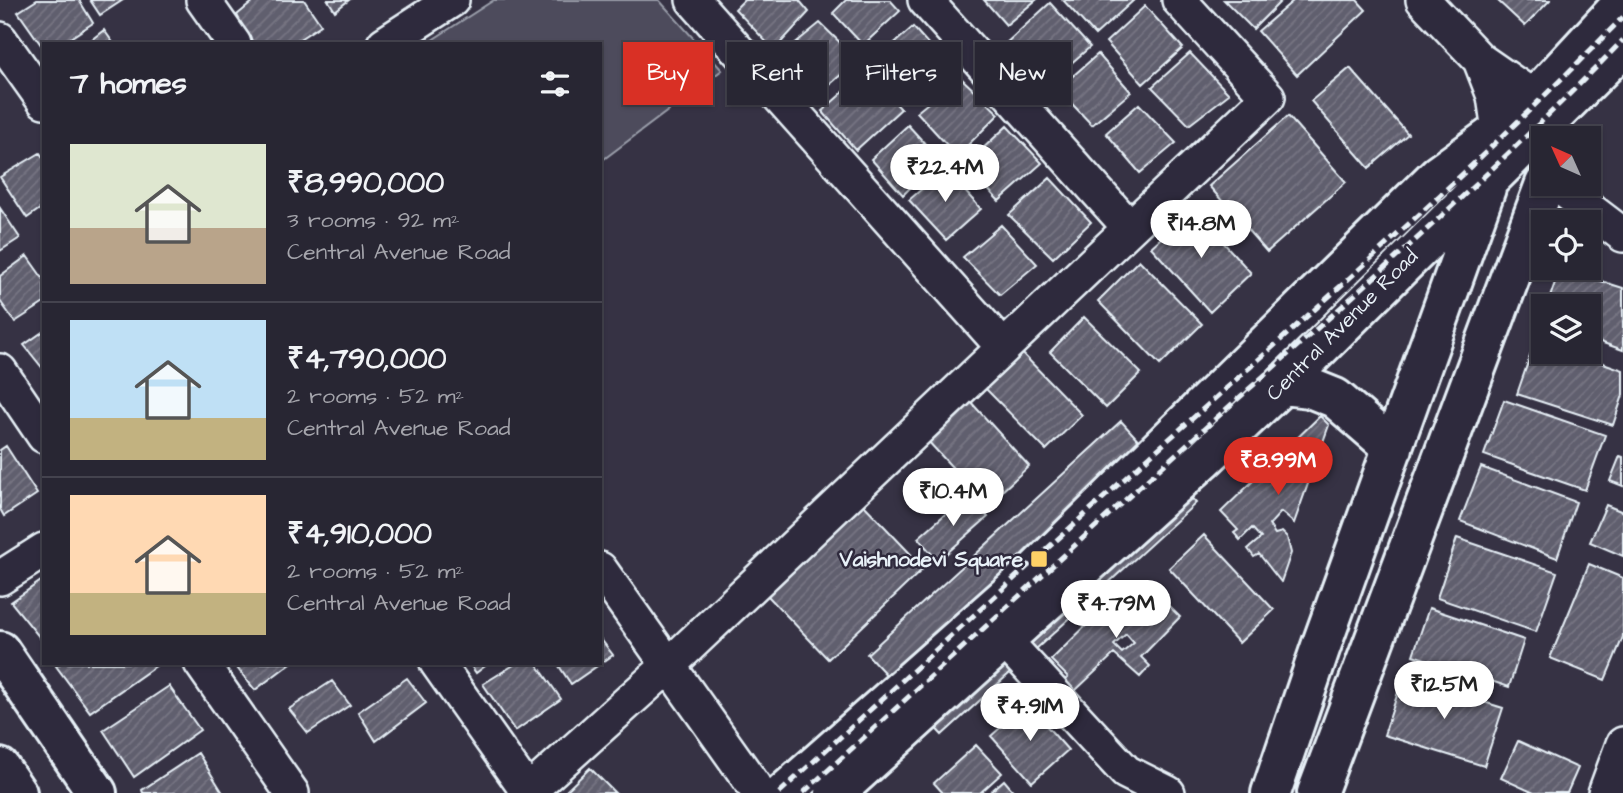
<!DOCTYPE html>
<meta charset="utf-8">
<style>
body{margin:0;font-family:"Architects Daughter",sans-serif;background:#34323f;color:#f1f3f6;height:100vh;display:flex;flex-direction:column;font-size:26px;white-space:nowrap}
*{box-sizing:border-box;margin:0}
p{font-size:23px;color:#a5a5ac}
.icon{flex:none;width:38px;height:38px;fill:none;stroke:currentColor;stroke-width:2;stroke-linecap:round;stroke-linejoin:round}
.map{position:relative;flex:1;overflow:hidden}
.details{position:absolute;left:42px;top:42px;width:560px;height:623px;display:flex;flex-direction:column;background:#282633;border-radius:0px;box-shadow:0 2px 5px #0004,0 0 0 2px #44434e}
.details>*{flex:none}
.guide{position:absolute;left:623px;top:42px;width:665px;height:63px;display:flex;gap:14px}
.needle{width:46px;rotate:315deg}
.buttons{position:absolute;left:1531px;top:126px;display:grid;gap:14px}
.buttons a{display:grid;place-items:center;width:70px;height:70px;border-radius:0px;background:#282633;box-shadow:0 2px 5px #0004,0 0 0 2px #44434e;font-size:35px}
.price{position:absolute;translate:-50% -60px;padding:0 16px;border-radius:24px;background:#fff;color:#222;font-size:23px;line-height:46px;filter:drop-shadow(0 2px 4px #0008)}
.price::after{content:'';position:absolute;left:50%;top:42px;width:21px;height:16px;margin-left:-10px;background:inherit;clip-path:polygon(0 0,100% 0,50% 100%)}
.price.selected{background:#d93025;color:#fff}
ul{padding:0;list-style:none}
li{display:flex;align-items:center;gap:21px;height:175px;padding:0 28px}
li+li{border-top:2px solid #44434e}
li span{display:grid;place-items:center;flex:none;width:196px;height:140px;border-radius:0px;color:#555}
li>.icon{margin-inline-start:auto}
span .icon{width:84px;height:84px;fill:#fffc;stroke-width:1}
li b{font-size:30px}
h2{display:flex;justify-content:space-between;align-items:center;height:84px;padding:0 28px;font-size:30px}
.tag{padding:0 24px;border-radius:0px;background:#282633;box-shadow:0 2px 5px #0004,0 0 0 2px #44434e;font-size:24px;line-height:63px}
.tag.selected{background:#d93025;color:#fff}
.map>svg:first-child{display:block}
</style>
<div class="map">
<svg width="1623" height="793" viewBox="0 0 1623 793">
<defs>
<pattern id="building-hatch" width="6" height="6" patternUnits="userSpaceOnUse" patternTransform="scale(1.75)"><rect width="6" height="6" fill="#605e6e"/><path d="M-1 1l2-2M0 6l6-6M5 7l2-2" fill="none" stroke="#777683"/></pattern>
</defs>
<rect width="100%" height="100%" fill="#363244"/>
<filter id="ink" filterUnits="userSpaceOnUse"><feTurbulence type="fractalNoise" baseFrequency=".0143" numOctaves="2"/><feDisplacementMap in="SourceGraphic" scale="14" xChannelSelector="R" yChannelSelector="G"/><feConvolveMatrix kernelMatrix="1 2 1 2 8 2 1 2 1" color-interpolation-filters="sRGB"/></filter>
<g filter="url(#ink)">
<path fill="#4d4b5c" stroke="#9a9eaa" stroke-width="2" d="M494,0H659L722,70L600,162V44H426Z"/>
<path fill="url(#building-hatch)" stroke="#e8f1f8" stroke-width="2" fill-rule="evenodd" d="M37,0H79L93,23L61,44H44V49L18,12Z
M90,0H123L100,15Z
M255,0H304L321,25L292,44H251L237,15Z
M328,0H349L335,11Z
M744,0H799L809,12L774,50L735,9Z
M846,0H890L900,11L863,45L833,13Z
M984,0H1036L1006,25Z
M1063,0H1134L1095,35Z
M1224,0H1282L1253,29Z
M1294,0H1357L1366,10L1297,75L1258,31Z
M1497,0H1550L1525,26Z
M1050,3L1090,47L1046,85L1005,44Z
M1145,6L1183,48L1143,84L1106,42Z
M820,23L858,60L813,99L777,58Z
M913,27L947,65L910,99L874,61Z
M104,30L114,44H86Z
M1190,53L1229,94L1189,125L1152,87Z
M1098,54L1131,92L1092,125L1058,89Z
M1350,68L1408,134L1369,168L1311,101Z
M866,72L901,109L856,150L822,111Z
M960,77L999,114L957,156L917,112Z
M1139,104L1176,143L1140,173L1106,133Z
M1288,116L1346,182L1267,252L1209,186Z
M908,125L939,159L903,195L871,159Z
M1007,126L1042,163L999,201L965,165Z
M40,153L44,159V206L27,218L0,177Z
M945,169L981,209L946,240L909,200Z
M1050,178L1091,222L1053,258L1009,215Z
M0,208L20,238L0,251Z
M1193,209L1251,273L1210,312L1151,247Z
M1001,225L1037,264L1000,295L963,257Z
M27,256L44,280V303L15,322L0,301V276Z
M1139,260L1202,324L1160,365L1098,301Z
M1560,268L1623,288V350L1589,338V306H1547Z
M1084,317L1141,373L1106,408L1050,352Z
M44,331V370L24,345Z
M1536,339L1544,341V352H1572L1623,370V395L1613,425L1517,394Z
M1021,352L1082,415L1046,450L985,388Z
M969,400L1029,466L987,505L926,439Z
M1504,400L1605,435L1585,490L1484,455Z
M1320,416L1329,425L1294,523L1281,512L1269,525L1275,534L1282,532L1287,537L1291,553L1281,582L1259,554L1254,557L1248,549L1261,538L1252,528L1240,540L1234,533L1238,530L1221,512Z
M1121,421L1196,503L942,735L867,654Z
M6,446L37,494L4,516L0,509V450Z
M1620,456L1623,457V486L1610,481Z
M1481,467L1576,502L1557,558L1460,521Z
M968,494L988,517L938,561L918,538Z
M863,504L924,568L828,659L767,595Z
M1606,505L1623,512V556L1590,542Z
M1204,535L1274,610L1239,643L1169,568Z
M1457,538L1557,572L1536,632L1437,598Z
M1589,564L1623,578V637L1605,680L1550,658Z
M44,579V643L11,602Z
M1151,589L1180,617L1141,657L1150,666L1140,677L1114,654L1075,691L1064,681L1068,677L1051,660L1102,610L1116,624ZM1126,634L1134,643L1122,653L1114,645Z
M1429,608L1524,640L1509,687L1413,655Z
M600,638L613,655L571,684L557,663H600Z
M61,663H155L157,665L90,712L56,666Z
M233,663H291L255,690Z
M469,663H489L476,673Z
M517,663H536L561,699L515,731L483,684Z
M1403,677L1503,708L1484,766L1384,735Z
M407,678L426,703L376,741L358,712Z
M332,681L350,705L308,733L289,709Z
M169,686L200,730L134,777L103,730Z
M1027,704L1068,750L1032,782L991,736Z
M1518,741L1578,768L1567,793H1534L1501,778Z
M976,745L1002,773L980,793H943L934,783Z
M198,753L223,793H143L142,790Z
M590,768L615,793H564Z
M1004,780L1015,793H989Z"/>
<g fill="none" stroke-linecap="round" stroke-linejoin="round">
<g stroke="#e8f1f8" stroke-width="38">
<path id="minor" d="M203,0L234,44
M693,0L1003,347
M925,0L1129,227
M1423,0L1480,60L1535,98
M0,39L44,101
M384,44L452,0
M1480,60L1494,96L1499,131
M1556,184L1623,235
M0,371L44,436
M600,569L759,793
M0,578L44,550
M1004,640L1126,772L1168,793
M201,663L292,793
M437,663L528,792
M527,793L668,666L1268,97L1179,0
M1605,793L1623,744"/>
</g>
<g stroke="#e8f1f8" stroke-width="44">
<path id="major" d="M1282,385L1310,388L1335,398L1393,448
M0,651L97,793
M0,768L17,793
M784,793L1035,571L1438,175L1499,131L1535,98L1623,3
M835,793L1203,460L1282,385L1623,47
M1271,793L1320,649L1486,188
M1317,793L1545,184"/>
</g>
<use href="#minor" stroke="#2f2a3d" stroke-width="33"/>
<use href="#major" stroke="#2f2a3d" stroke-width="38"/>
<path stroke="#e8f1f8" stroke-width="5" stroke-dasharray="10 5" stroke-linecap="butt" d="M779,793C903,680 1026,567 1150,456C1311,313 1473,171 1623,17
M803,793C937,671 1070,549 1205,428C1347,302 1491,176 1623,40"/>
</g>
</g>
<rect fill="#ffd166" stroke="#2f2a3d" stroke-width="2.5" x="1030" y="550" width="18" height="18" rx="3.5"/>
<g text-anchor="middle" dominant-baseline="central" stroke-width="5" stroke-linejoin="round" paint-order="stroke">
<g font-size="21" fill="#e8f1f8" stroke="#2f2a3d">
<text transform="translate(1342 325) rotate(-45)">Central Avenue Road</text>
</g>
<g font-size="21" font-weight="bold" fill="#e8f1f8" stroke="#2f2a3d" text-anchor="end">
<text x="1023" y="559">Vaishnodevi Square</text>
</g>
</g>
</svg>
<div class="buttons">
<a><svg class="needle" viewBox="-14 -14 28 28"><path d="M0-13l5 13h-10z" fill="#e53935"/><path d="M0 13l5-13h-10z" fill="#a5a5ac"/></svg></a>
<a><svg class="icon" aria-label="locate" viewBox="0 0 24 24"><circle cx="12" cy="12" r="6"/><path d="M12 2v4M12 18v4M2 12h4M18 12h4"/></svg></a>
<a><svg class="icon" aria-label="layers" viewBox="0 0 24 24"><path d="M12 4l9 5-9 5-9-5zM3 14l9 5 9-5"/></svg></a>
</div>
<b class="price" style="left:945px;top:204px">₹22.4M</b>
<b class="price" style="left:1201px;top:260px">₹14.8M</b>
<b class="price selected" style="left:1278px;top:497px">₹8.99M</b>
<b class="price" style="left:953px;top:528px">₹10.4M</b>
<b class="price" style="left:1116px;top:640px">₹4.79M</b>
<b class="price" style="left:1444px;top:721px">₹12.5M</b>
<b class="price" style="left:1030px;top:743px">₹4.91M</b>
<div class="guide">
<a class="tag selected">Buy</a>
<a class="tag">Rent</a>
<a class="tag">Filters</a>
<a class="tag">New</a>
</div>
<section class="details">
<h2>7 homes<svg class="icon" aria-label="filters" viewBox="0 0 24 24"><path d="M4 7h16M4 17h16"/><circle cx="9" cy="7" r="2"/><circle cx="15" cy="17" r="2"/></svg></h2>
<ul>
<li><span style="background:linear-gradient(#dfe7d0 60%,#b9a48a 0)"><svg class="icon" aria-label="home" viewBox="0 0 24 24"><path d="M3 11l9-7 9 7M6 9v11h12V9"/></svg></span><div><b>₹8,990,000</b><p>3 rooms · 92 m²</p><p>Central Avenue Road</p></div></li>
<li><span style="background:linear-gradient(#bfe0f5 70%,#c2b280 0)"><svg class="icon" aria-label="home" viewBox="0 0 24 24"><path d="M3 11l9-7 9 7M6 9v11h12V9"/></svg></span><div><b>₹4,790,000</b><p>2 rooms · 52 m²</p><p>Central Avenue Road</p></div></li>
<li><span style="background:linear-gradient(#ffd9b3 70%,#c2b280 0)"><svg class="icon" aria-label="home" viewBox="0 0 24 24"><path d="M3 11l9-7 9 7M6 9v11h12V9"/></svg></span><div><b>₹4,910,000</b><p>2 rooms · 52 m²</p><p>Central Avenue Road</p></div></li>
</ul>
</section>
</div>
